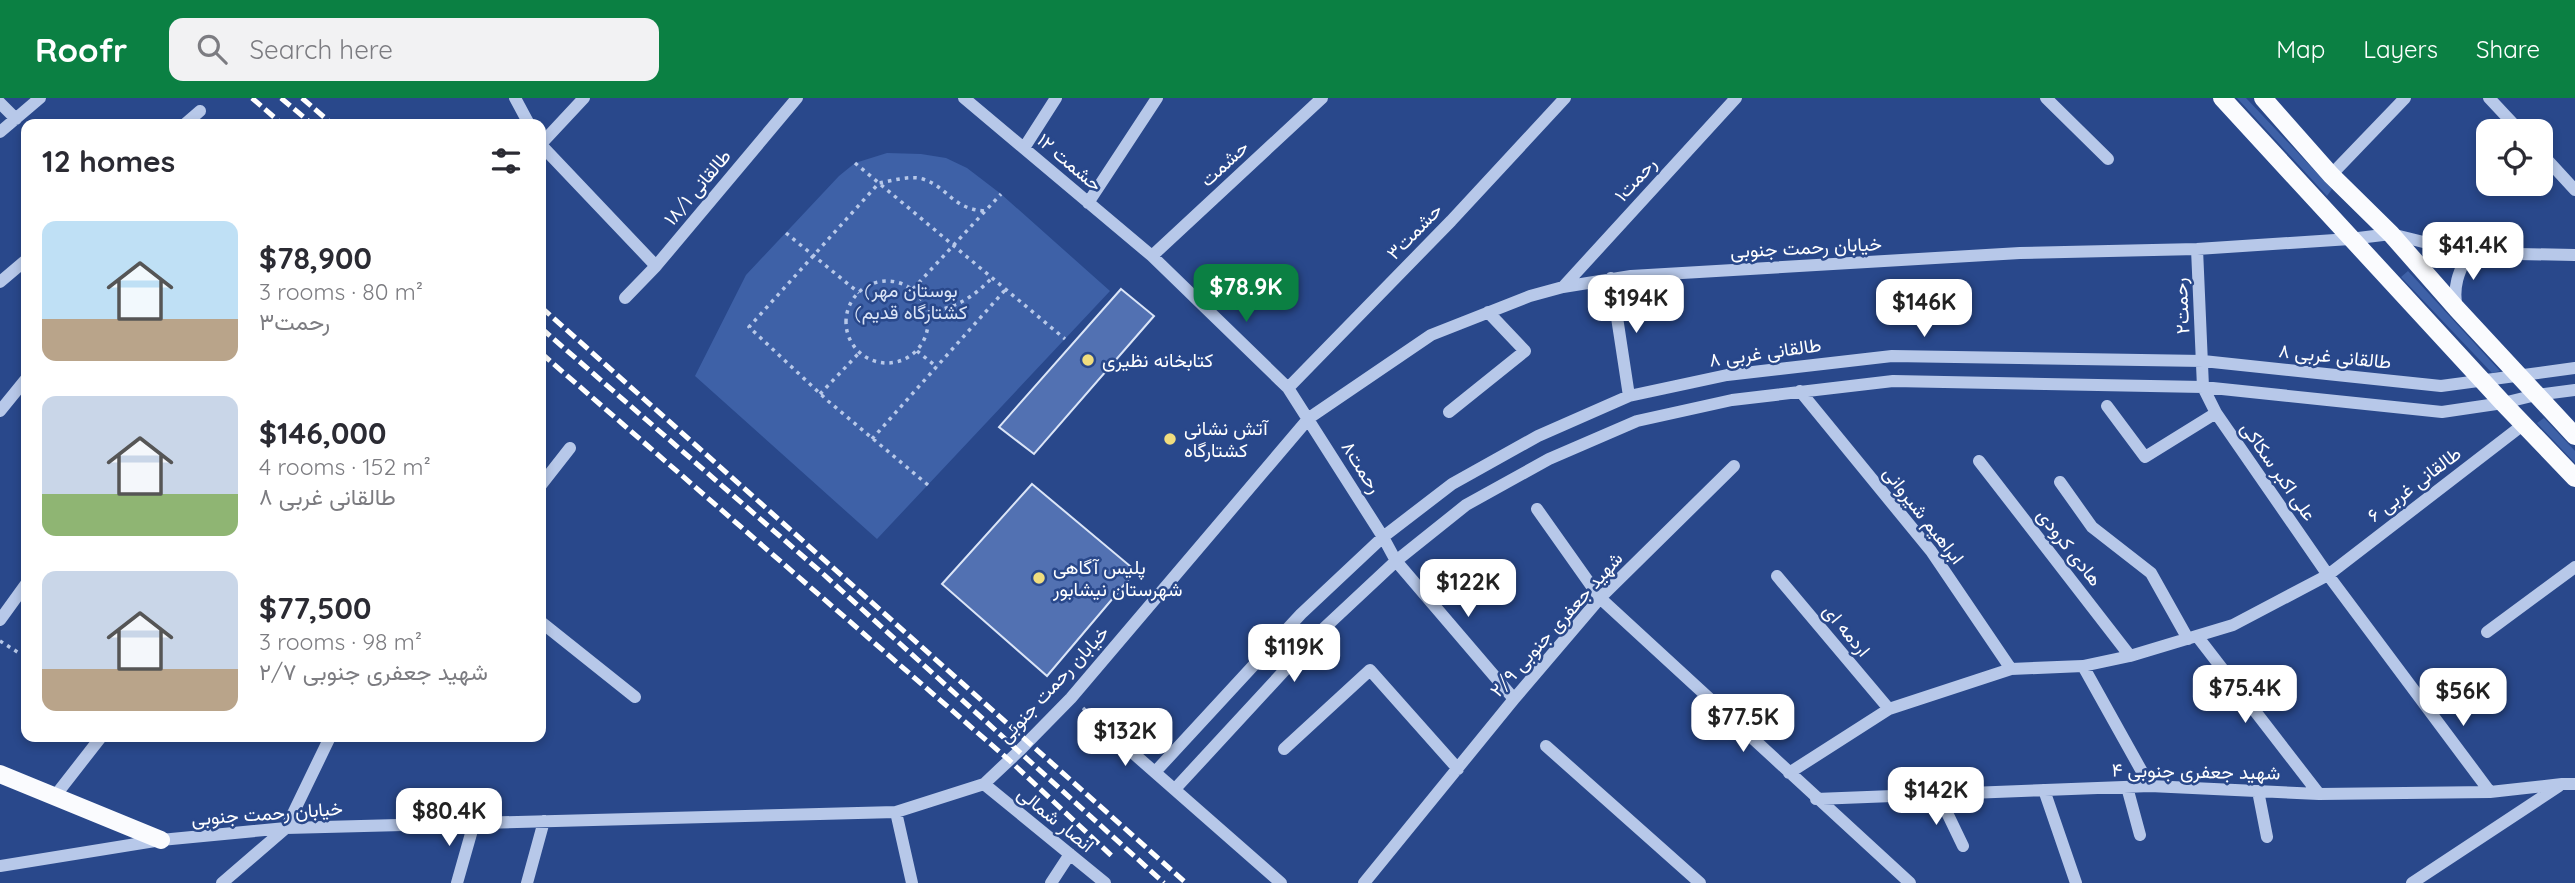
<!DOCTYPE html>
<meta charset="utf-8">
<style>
body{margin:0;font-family:Quicksand,Vazirmatn,sans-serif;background:#f2f2f3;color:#2b2b33;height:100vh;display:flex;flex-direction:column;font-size:26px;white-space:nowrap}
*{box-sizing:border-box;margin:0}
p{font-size:23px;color:#7c7c81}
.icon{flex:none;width:38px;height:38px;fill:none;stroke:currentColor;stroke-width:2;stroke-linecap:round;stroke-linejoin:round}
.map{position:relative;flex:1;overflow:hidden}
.panel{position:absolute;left:21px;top:21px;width:525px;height:623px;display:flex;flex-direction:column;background:#fff;border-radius:14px;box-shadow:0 4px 10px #0003}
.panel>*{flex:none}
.buttons{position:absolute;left:2476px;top:21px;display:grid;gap:14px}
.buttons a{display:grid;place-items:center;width:77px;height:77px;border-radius:14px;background:#fff;box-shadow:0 4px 10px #0003;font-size:35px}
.price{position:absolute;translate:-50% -60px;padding:0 16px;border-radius:14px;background:#fff;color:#222;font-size:23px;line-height:46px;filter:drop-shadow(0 2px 4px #0008)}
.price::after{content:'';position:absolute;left:50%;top:42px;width:21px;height:16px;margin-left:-10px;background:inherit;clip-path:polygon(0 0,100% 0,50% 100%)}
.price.selected{background:#0b8043;color:#fff}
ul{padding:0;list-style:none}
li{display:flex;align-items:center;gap:21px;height:175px;padding:0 21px}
li span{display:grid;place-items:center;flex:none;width:196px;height:140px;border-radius:14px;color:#555}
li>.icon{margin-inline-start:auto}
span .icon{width:84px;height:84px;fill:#fffc;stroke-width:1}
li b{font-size:30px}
h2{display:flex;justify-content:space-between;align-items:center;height:84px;padding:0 21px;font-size:30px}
header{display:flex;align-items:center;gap:42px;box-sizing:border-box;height:98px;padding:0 35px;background:#0b8043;color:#fff}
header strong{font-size:33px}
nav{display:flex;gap:38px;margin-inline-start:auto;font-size:24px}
.search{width:490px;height:63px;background:#f2f2f3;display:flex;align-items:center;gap:18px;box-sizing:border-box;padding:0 24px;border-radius:14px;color:#7c7c81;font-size:26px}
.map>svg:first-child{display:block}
</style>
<header>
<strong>Roofr</strong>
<div class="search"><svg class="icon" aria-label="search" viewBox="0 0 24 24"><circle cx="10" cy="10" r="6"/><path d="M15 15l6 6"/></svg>Search here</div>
<nav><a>Map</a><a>Layers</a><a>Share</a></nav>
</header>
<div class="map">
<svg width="2575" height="785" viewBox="0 0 2575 785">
<rect width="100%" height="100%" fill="#29488b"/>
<path fill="#3e61a7" d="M2237,0H2246L2332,91L2327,98Z
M887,55L921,56L946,60L967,70L1001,96L1110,193L877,441L695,278L746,177L839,78L855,65Z
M2408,173L2500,273L2492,275L2401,179Z
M2544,320L2575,353V365L2537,325Z"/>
<path fill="#5271b2" stroke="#dbe5f7" stroke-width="2" d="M1121,191L1154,218L1034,356L999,329Z
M1032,386L1136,473L1047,578L942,486Z"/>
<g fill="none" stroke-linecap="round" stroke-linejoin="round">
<path stroke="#b7c8e9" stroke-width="3.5" stroke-dasharray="3.5 5" stroke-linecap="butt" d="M855,65L1065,241
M786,135L859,195
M846 224a41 41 0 1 1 82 0a41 41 0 1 1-82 0Z
M913,191L1001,96
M928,214C956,210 972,200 992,180
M917,253L937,269
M820,296L860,254
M872,341L1006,191
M928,387L828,303L749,229L879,85C892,83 910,77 923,81C949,90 952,111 985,113
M0,543L19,555
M1083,610L1106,631"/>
<path stroke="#b7c8e9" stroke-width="12" d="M515,0L529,26
M964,0L1152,158L1288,290L1383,439L1396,463L1514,601
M2046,0L2108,61
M2489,0L2520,33
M0,5L16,21
M185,26L200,13
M0,34L40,0
M541,46L584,0
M541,47L656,168
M1024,50L1056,0
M2541,55L2575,92
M2331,77L2405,0
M1088,105L1157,0
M2197,151L2203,289L2216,315L2328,477L2490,694
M1152,158L1322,0
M1611,180L1629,298
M0,184L26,162
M1563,189L1736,0
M625,200L656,168L797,0
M2457,211C2452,189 2459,174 2468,155
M1288,290L1451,123L1565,0
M1800,293L1931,453L2011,571
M2107,308L2145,359L2216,315
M0,313L26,281
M1449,314L1525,253L1488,214
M1979,363L2130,558
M2060,384L2092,429L2151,475L2188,541
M541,387L570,350
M1537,411L1600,500L1910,785
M1777,478L1889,611
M0,522L26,486
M541,524L635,599
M2487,534L2575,469
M2197,538L2319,696
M2083,568L2150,688
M1117,641L1281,785
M1546,648L1700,785
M1284,651L1370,572L1458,671
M1156,673L1301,516L1383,439L1452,386L1538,338L1629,298L1727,277L1892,258L2203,263L2441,288L2575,270
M1789,675L1889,611L2011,571L2083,568L2130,558L2233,527L2328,477L2524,326
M984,686L1105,785
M2127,689L2140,737
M1175,691L1320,534L1396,463L1466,407L1549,361L1637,323L1732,302L1893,283L2203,289L2442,314L2503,305L2536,297L2575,292
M2044,692L2076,785
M2258,693L2267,739
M1938,696L1963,748
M55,698L101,639
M1816,701L2150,688L2319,696L2490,694L2562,686H2575
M896,714L912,785
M0,768L161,742L286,730L896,714L984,686L1019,653L1071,600L1309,320L1431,237L1530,198L1563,189L1631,178L2020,155L2197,151L2350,141L2391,136L2468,155L2575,157
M222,785L286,730L330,639
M457,785L474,725
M527,785L544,723
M1051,785L1070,756
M1364,785L1514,601L1600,500L1734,368
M2412,785L2559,688"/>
<path stroke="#fafbfe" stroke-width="18" d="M2222,0L2503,305L2575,380
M2263,0L2331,77L2391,136L2457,211L2575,338
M0,676L161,742"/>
<path stroke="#fff" stroke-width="5" stroke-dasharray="12 5" stroke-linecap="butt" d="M252,0L282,26
M281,0L312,26
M302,0L332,26
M541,209L1186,785
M541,230L821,474L1164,785
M541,255L1009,662L1114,760"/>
</g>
<g fill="#f0dd7e" stroke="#29488b" stroke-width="2.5">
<circle cx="1088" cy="262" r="7"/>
<circle cx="1170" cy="341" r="7"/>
<circle cx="1039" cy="480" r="7"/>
</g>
<g text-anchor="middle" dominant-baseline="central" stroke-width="5" stroke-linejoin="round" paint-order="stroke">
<g font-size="19" fill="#fff" stroke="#29488b">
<text transform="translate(1070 64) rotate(40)">حشمت ۱۲</text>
<text transform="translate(1224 65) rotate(-43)">حشمت</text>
<text transform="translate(1635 81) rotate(-48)">رحمت۱</text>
<text transform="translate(697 89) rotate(-50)">طالقانی ۱۸/۱</text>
<text transform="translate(1414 133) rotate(-46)">حشمت۳</text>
<text transform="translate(1806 149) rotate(-3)">خیابان رحمت جنوبی</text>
<text transform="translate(2181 208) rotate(-93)">رحمت۲</text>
<text transform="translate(1765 254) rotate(-8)">طالقانی غربی ۸</text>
<text transform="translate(2335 258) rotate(6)">طالقانی غربی ۸</text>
<text transform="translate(1362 369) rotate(58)">رحمت۸</text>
<text transform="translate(2279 373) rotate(55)">علی اکبر سکاکی</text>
<text transform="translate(2414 386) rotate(-37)">طالقانی غربی ۶</text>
<text transform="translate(1924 417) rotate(52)">ابراهیم شیروانی</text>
<text transform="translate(2070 449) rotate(52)">هادی کرودی</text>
<text transform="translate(1556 526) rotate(-48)">شهید جعفری جنوبی ۲/۹</text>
<text transform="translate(1847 532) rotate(50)">اردمه ای</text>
<text transform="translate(1053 586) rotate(-47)">خیابان رحمت جنوبی</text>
<text transform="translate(2196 673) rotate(1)">شهید جعفری جنوبی ۴</text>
<text transform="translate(267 715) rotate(-4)">خیابان رحمت جنوبی</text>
<text transform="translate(1056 721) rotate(39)">انصار شمالی</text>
</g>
<g font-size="19" fill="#dbe5f7" stroke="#29488b">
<text x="911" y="192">(بوستان مهر<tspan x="911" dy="22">(کشتارگاه قدیم</tspan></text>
</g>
<g font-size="19" fill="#fff" stroke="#29488b" text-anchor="start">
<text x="1102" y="262">کتابخانه نظیری</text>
<text x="1184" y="330">آتش نشانی<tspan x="1184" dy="22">کشتارگاه</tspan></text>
<text x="1053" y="469">پلیس آگاهی<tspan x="1053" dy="22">شهرستان نیشابور</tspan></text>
</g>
</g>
</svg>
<div class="buttons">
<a><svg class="icon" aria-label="locate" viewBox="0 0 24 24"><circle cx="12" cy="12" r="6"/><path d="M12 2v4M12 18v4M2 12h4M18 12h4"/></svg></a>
</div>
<b class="price" style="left:2473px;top:184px">$41.4K</b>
<b class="price selected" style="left:1246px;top:226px">$78.9K</b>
<b class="price" style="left:1636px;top:237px">$194K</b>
<b class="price" style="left:1924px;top:241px">$146K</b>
<b class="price" style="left:1468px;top:521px">$122K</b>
<b class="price" style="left:1294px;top:586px">$119K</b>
<b class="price" style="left:2245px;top:627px">$75.4K</b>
<b class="price" style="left:2463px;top:630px">$56K</b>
<b class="price" style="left:1743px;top:656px">$77.5K</b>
<b class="price" style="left:1125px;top:670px">$132K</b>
<b class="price" style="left:1936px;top:729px">$142K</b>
<b class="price" style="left:449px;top:750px">$80.4K</b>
<section class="panel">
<h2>12 homes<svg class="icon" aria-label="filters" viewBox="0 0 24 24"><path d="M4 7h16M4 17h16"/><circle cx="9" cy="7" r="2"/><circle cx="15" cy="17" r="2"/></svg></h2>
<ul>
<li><span style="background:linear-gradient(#bfe0f5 70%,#b9a48a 0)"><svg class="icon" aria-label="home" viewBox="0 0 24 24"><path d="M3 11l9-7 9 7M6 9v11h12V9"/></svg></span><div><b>$78,900</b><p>3 rooms · 80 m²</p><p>رحمت۳</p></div></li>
<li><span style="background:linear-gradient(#c9d6e8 70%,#8fb573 0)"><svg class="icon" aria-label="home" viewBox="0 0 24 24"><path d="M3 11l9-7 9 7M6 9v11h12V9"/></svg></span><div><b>$146,000</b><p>4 rooms · 152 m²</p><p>طالقانی غربی ۸</p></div></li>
<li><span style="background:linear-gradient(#c9d6e8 70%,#b9a48a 0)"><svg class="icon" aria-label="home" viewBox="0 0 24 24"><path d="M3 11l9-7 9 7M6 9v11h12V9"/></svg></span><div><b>$77,500</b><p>3 rooms · 98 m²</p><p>شهید جعفری جنوبی ۲/۷</p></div></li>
</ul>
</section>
</div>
